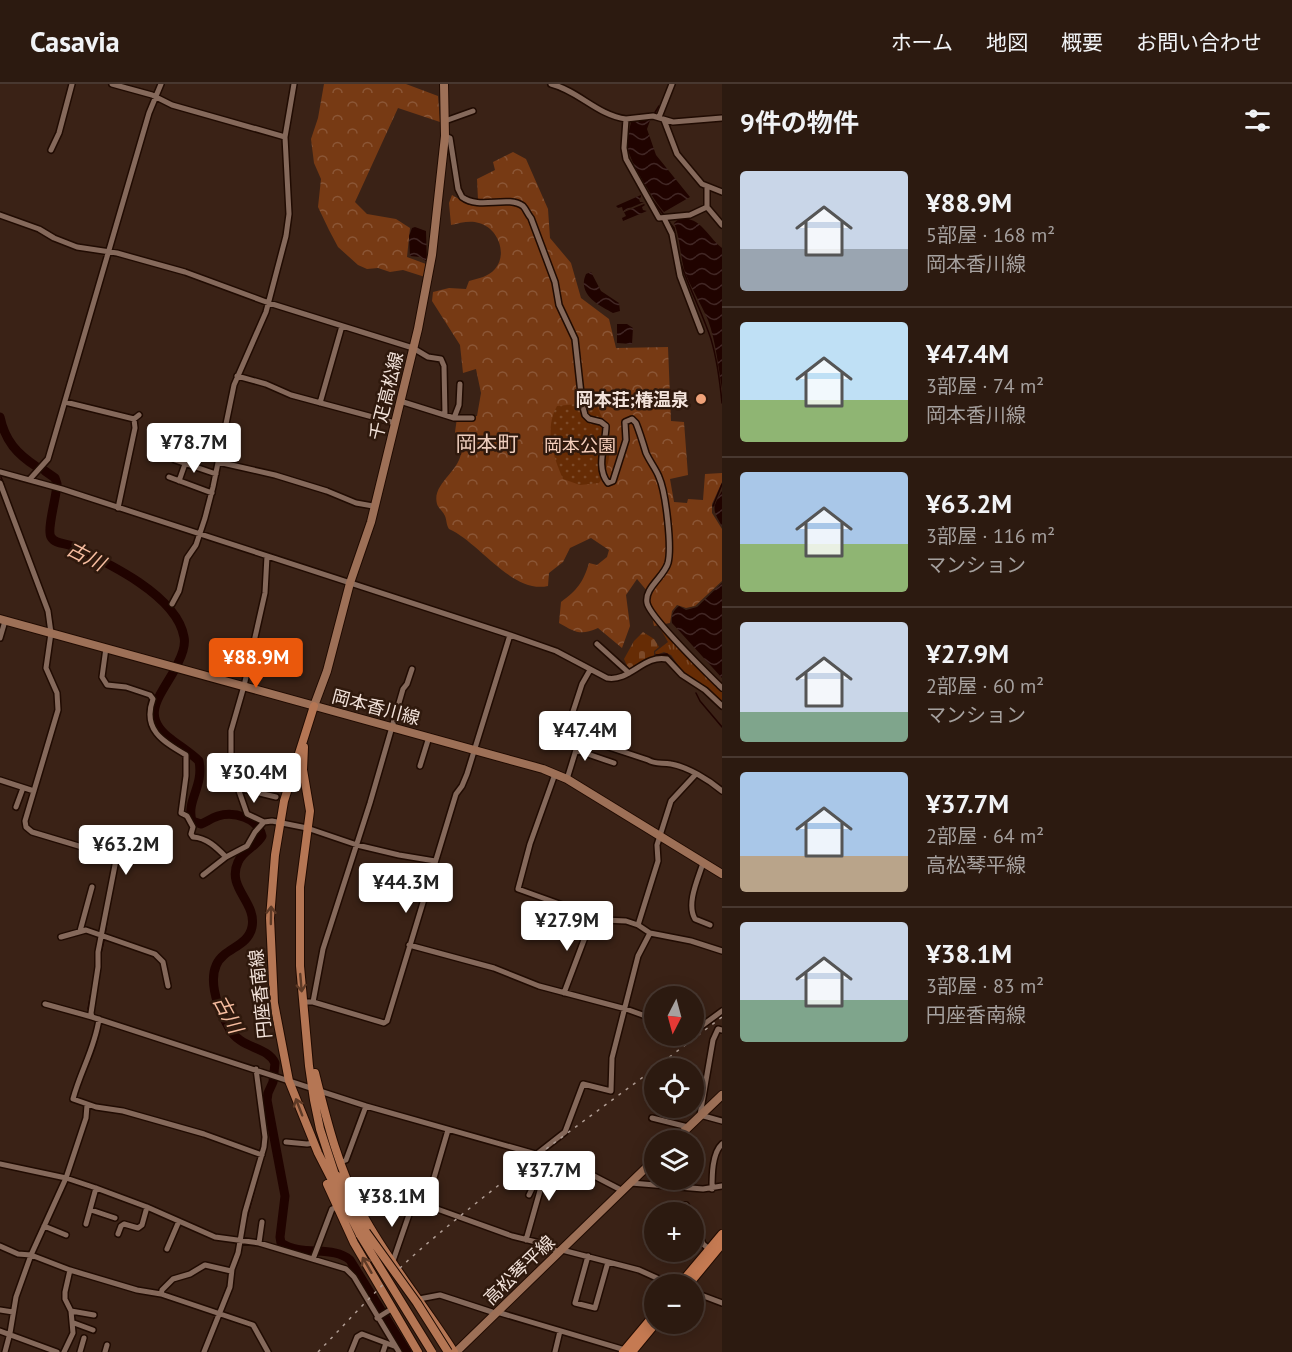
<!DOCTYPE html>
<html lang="ja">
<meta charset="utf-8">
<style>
body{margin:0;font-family:"PT Sans","Noto Sans JP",sans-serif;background:#342319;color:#f1f3f6;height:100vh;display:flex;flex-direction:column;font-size:22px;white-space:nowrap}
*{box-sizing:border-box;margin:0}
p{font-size:20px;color:#a6a19f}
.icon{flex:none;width:33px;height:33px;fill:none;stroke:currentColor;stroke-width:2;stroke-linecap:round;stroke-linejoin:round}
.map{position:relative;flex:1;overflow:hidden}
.drawer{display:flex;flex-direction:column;background:#2c1a10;width:570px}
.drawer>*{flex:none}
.needle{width:39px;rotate:186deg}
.buttons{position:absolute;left:644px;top:902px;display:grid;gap:12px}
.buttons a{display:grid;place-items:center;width:60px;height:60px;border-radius:50%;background:#2c1a10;box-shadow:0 3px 15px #0003,0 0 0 2px #483830;font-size:30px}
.price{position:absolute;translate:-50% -51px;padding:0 14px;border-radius:6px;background:#fff;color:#222;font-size:20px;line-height:39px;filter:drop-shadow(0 2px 3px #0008)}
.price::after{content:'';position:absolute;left:50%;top:36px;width:18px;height:14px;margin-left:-9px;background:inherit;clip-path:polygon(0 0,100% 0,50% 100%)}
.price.selected{background:#ea580c;color:#fff}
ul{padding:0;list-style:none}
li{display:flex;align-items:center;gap:18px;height:150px;padding:0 18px}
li+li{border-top:2px solid #483830}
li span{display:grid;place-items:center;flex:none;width:168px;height:120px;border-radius:6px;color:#555}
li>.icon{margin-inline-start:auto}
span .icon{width:72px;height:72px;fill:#fffc;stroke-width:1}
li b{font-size:26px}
h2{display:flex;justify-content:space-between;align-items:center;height:72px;padding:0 18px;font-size:26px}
header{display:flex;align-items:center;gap:36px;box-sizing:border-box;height:84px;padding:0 30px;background:#2c1a10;border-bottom:2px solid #483830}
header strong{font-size:28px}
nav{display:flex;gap:33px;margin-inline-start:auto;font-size:21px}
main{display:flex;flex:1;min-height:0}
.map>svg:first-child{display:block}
</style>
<header>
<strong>Casavia</strong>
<nav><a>ホーム</a><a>地図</a><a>概要</a><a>お問い合わせ</a></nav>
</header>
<main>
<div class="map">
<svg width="722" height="1268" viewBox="0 0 722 1268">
<defs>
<pattern id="grass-tufts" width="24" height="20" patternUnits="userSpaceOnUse" patternTransform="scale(1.5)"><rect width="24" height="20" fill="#662c05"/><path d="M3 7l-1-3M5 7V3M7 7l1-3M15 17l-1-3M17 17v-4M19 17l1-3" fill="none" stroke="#7c4a29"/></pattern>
<pattern id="forest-crowns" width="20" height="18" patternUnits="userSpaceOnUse" patternTransform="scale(1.5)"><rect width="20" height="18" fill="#773a14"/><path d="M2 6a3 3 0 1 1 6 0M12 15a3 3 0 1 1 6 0" fill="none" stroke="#8b5636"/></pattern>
<pattern id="cemetery-stones" width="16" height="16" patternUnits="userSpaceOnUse" patternTransform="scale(1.5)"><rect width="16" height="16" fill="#662c05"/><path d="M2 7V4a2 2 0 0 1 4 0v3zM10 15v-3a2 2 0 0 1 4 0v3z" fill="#7c4a29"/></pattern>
<pattern id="park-dots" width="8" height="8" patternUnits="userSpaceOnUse" patternTransform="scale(1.5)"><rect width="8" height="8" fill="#662c05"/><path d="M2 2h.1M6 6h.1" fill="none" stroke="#7c4a29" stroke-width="1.8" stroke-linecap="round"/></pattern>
<pattern id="water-waves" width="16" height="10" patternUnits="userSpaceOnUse" patternTransform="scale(1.5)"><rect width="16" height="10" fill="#200300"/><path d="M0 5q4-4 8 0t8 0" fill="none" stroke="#412725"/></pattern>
</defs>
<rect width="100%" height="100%" fill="#3a2216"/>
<path fill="url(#grass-tufts)" d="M660,544L722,608V620L708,606L683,588L671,571L664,568L656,571L655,568L668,558Z"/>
<path fill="url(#forest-crowns)" d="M324,0H406L438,12L440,38L398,24L355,118L367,130L396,135L410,144L407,173L426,180L425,193L403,186L390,188L378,184L367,185L358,181L338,163L329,146L318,123L321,95L314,79L311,55L318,34Z
M513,68L526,75L548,125L550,154L571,179L581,214L609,235L616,264L668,263L671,337L684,338L688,391L670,395L674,418L687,419L688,415L703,416L705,390L722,389V398L712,420V429L722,445V497L695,522L686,524L677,521L672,527L670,539L654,542L647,507L637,495L626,511L630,542L622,564L598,544C580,552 575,548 559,539L561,518C577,506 583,499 589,479L597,481L607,473L609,466L591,454L570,464L563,478L549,489L548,502C512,510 479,458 449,445C446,440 447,437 445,432C443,427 438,424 437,420C430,394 478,382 455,348L457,334L477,332L481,309L476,285L463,289L460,261L432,217L433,208L449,204L466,205L469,197C479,194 488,193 495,185C508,170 498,144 479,139C470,136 460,139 451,141L449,119L452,111L469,121L478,116L477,95L495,86L493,78Z"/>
<path fill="url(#cemetery-stones)" d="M643,548L654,555L659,563L654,567V572L629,586L624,575L634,557Z"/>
<path fill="url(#park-dots)" d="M577,320L597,321C608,349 617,373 599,399L580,401L563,395C553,372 544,345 557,322Z"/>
<path fill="url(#water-waves)" d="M651,34L647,45L656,71L690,113L664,128C653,115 633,83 628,66C626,57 629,47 631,38H637Z
M641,111V113L639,115L640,118H644L623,127L622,123L618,124L616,122Z
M644,120L645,121L642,123L643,126L647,127L623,137L622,134L626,132L624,128Z
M680,134C702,134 706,151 722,164V305C718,282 716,258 708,236C701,219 690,203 684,185C680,170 680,153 674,139Z
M415,143L426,147L427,178L420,173L410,172L409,152L412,144Z
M591,188L601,207L619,219L620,227L613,229C598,221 577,210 586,190Z
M617,240H627L633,244L632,260L617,259Z
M722,407V442C712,425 712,424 722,407Z
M722,499V594L672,539C671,531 673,527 679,522L686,526L697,523Z"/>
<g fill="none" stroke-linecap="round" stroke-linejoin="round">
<path stroke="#200300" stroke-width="1.5" d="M654,30L659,22
M651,114L664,131
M668,137L674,144L677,164
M680,177C689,204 702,228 711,255C717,275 720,298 722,319
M1,393L4,401
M714,421L713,422L722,400
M51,529L53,542
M656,571L667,570L684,589
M696,609L700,617L722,643
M105,850L111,813
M101,869L104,856
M88,925L91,909
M188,967L253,988
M247,1134L262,1078
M221,1218L228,1200
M201,1268L206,1257"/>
<path stroke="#200300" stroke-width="9" d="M0,333C5,357 17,370 37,383
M45,387L55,394L57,400
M56,408C55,417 47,447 51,453C55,460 65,459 72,462C106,478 177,511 184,553C186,562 182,571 178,579
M174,587C158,615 140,633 172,656C181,663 191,669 199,677C204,703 186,716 192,737L201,740C206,738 212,734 218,732C234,727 258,734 262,752C256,763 243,766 238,778C226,804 257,818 252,843C249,858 235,862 224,871C203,888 218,925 229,944C241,966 266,961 275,979L273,998L268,1009L267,1016L285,1112L280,1153L281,1159C302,1173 333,1161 350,1176L407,1268"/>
<g stroke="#200b02" stroke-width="8">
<path id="minor" d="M112,0L152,11L172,21L285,53
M551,0C579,7 597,31 626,35L624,64L626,75L659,134L690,131L707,123V103
M659,33L672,0
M626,35L653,32L673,38L722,34
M664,36L677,70L702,100L722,108
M445,37L473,27
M445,52L450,54L458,105L462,113C479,126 508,111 523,122C526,125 528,131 531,134L555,198L559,221L575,255L582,319L585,331L589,335L601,338L606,342C606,360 595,383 608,399L613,397L626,356L625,338L632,335L636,339C640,349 643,359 646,369C650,378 656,385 659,393C666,409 672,463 668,479C664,493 644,504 647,519C650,534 708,590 722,604
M51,66L59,49L72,0
M707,123L722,141
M0,131L39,145L54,154L77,163L117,169L185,188L269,219L413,264L428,273L441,275L444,282L445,331
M664,134L672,150L680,192L701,247
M237,292L266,300L291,311L395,339
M400,317L454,334H472
M65,318L134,335L139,331
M320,319L342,242
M454,334L459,321L460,300
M175,376L216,390
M218,378L275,391L327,407L356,419L373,422
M0,388L62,405L510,551L556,567L607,594C630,598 644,570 667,575L682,591L705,606L722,622
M169,393L212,409
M30,395L48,375L149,29L161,0
M179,397L185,380
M0,399L48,527L51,549L46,584L57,609L58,626L25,737L26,743L32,748L112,772L116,776L98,868V883L91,929L92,933L366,1022L571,1080L623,1107
M118,424L135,344L134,335
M172,520L179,507L187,474L196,461L205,434L213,403L234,301L266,228L286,152L289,130L285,53L294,0
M0,554L5,537
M597,560L629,589
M106,564L102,593L107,601L126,603L150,611L153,615C142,645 162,657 186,671V692L181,729L187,732L193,743L191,750L193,753C207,754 216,763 226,773
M590,586L582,600L566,649L648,676C656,681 662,678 671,680C688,683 709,696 722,707
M576,666L614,679
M420,682L429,653
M232,688L280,695
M555,690L530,760L518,805L604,836L626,837L638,841L650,849L691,857L722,867
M567,695L580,653
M0,696L34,707
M238,704L276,713
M16,723L23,704
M264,738L247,730L231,684V647L244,602L265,509L267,472
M703,779C698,795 686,820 695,835L710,841
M203,791L226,773L247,762L255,748L264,738L272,737L307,744L357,761L399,771L435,777
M638,841L658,777L657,761L671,717L696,690
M80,847L92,803
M61,853L86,846L155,870L163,878L168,902
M409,861L494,884L539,902L626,925L654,935
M564,909L587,848L589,831
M303,918H313L384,939L387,937L456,710L462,702L467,690L510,551
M313,918L323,865L370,719L403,605L407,600L412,585
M45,920L92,933
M99,935C95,964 80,988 73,1015L96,1023L123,1027L204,1050L262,1071
M693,946L703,941L722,927
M722,946L718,945L713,956L700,1031L722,1037
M652,1034L688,1043
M286,1058L307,1060L314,1059
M537,1070L565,1048L583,1000L611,1007L612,974L638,872L650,849
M340,1078L346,1076L366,1022
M0,1080L66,1094L96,1104L147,1123L215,1153L259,1159L346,1185L354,1193L399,1268
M631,1099L703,1105L722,1102
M350,1104L360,1101L413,1119L426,1121L512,1152L540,1159L559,1168
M712,1105C712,1092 712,1069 722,1060
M529,1111L546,1075
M426,1121L448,1046
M91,1126L115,1134
M679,1128L682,1122L686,1121L690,1128
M693,1136L703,1160L709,1165
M86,1140L96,1104
M44,1142L66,1151
M118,1150L121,1142L124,1140L138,1144L142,1141L147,1123
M526,1156L549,1075
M259,1159L262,1138
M0,1162L18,1170L31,1171L70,1186L137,1206L161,1210L253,1241L268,1268
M167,1165L179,1137
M562,1166L639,1186L670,1200
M588,1172L575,1219L595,1224L608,1178
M313,1175L332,1125L337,1123
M393,1177L413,1119
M693,1208L722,1219
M652,1209L654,1203
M161,1210L162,1206L173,1195L190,1190L205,1181L231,1187
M419,1215L440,1211L492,1228L495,1231
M0,1226L13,1228
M71,1227L94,1231
M497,1228L625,1266
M377,1234L393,1224
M74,1239L93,1246
M0,1247L57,1268
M5,1268L10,1249L16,1213L31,1171L66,1094L86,1034L87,1021
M64,1268L73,1249L71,1227L65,1215V1208L70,1186
M80,1268L84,1254
M105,1268L107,1261
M204,1268L230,1203L232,1185L238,1169L245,1128L264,1063L265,1053L256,985
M351,1268L357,1253L362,1250L394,1262
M383,1268L386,1259
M555,1268L560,1247"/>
</g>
<g stroke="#200b02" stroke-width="10">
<path id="secondary" d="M0,535L543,685L567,695L722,790
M314,622L327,587L350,499L371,438L418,245L432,171L445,52L444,0
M675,1056L722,1011
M456,1268L654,1076"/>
</g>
<g stroke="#200b02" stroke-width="10">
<path id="primary" d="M314,622L284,717L275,771L270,834L274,919L289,997L318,1069L360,1151
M304,663L303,686L310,727L300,803V882L309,982L314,1016L320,1045L337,1097
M315,989C327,1038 339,1086 363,1131C389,1179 425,1222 454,1268
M337,1092L358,1135L366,1148
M327,1100L354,1159L418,1268"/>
</g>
<g stroke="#200b02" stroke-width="10">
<path id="trunk" d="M680,1200L722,1150
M689,1200L722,1160
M623,1268L654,1231
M632,1268L656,1239"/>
</g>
<use href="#minor" stroke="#85695b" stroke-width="5"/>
<use href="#secondary" stroke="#9d7057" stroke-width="8"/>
<use href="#primary" stroke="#b57654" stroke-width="8"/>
<use href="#trunk" stroke="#c57a52" stroke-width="8"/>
<path stroke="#b09d94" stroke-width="1.5" stroke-dasharray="3 6" stroke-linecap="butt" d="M655,984L722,933
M318,1268C352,1233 385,1196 422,1164C496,1100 576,1043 654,985"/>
<g stroke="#200b02" stroke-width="10" stroke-linecap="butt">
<path id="primary-bridge" d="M366,1148L417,1219L448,1268
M360,1151L432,1268"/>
</g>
<use href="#primary-bridge" stroke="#b57654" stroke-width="8"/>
</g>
<defs><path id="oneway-shaft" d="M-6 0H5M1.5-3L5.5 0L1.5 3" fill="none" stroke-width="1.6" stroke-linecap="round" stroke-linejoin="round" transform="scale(1.5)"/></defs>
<g stroke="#5e3a26">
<use href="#oneway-shaft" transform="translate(271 831) rotate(-89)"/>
<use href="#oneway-shaft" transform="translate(301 899) rotate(85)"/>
<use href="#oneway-shaft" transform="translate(299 1023) rotate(-111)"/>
<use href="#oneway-shaft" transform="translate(367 1181) rotate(-120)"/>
</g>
<circle fill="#f0a279" stroke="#2f190d" stroke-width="2" cx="701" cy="315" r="6"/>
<g text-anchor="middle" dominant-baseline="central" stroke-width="5" stroke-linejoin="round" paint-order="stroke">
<g font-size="18" fill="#f2e2da" stroke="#2f190d">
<text transform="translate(386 312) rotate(-76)">千疋高松線</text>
<text transform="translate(376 623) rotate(15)">岡本香川線</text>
<text transform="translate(260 910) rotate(-96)">円座香南線</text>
<text transform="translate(519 1186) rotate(-44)">高松琴平線</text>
</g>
<g font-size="18" font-weight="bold" fill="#f2e2da" stroke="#2f190d" text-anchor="end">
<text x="689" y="315">岡本荘;椿温泉</text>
</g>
<g font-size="18" fill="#f6cfbc" stroke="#2f190d">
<text x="580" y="361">岡本公園</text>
</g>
<g font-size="20" font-style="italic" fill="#f5bc9f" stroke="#2f190d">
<text transform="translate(86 472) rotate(27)">古川</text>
<text transform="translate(228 930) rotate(62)">古川</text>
</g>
<g font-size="21" fill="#edcdbd" stroke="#2f190d">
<text x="487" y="359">岡本町</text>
</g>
</g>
</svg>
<div class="buttons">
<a><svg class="needle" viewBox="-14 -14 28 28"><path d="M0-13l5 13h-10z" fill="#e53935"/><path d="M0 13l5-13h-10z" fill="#a6a19f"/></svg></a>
<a><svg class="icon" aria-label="locate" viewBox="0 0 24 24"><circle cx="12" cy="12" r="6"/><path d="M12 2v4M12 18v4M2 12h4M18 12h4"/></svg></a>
<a><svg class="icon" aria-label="layers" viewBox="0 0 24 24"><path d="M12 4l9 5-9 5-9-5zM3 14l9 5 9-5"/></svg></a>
<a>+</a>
<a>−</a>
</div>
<b class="price" style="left:194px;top:390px">¥78.7M</b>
<b class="price selected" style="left:256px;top:605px">¥88.9M</b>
<b class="price" style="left:585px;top:678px">¥47.4M</b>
<b class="price" style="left:254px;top:720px">¥30.4M</b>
<b class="price" style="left:126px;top:792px">¥63.2M</b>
<b class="price" style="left:406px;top:830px">¥44.3M</b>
<b class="price" style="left:567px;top:868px">¥27.9M</b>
<b class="price" style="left:549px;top:1118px">¥37.7M</b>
<b class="price" style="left:392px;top:1144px">¥38.1M</b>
</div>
<section class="drawer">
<h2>9件の物件<svg class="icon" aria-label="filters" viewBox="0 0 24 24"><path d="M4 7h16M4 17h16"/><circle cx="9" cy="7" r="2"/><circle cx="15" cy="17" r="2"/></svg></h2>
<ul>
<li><span style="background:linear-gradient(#c9d6e8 65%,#9aa5b1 0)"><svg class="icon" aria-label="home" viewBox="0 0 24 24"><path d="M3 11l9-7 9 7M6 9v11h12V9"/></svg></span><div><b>¥88.9M</b><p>5部屋 · 168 m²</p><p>岡本香川線</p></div></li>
<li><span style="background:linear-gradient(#bfe0f5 65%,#8fb573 0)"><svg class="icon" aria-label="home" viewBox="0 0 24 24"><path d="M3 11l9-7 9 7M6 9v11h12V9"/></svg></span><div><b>¥47.4M</b><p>3部屋 · 74 m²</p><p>岡本香川線</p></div></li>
<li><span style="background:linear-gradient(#a9c7e8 60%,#8fb573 0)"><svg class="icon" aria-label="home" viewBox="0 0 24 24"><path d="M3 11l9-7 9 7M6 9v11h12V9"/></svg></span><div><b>¥63.2M</b><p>3部屋 · 116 m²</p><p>マンション</p></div></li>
<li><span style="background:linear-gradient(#c9d6e8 75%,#7fa58c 0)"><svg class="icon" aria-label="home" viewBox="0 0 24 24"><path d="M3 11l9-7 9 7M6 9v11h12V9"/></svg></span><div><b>¥27.9M</b><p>2部屋 · 60 m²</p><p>マンション</p></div></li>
<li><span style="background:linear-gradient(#a9c7e8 70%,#b9a48a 0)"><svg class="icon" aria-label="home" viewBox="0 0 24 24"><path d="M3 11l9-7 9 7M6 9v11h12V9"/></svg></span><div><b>¥37.7M</b><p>2部屋 · 64 m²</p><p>高松琴平線</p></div></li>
<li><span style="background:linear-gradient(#c9d6e8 65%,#7fa58c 0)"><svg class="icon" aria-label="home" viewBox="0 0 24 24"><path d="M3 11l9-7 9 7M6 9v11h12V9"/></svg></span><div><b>¥38.1M</b><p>3部屋 · 83 m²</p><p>円座香南線</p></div></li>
</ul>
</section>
</main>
